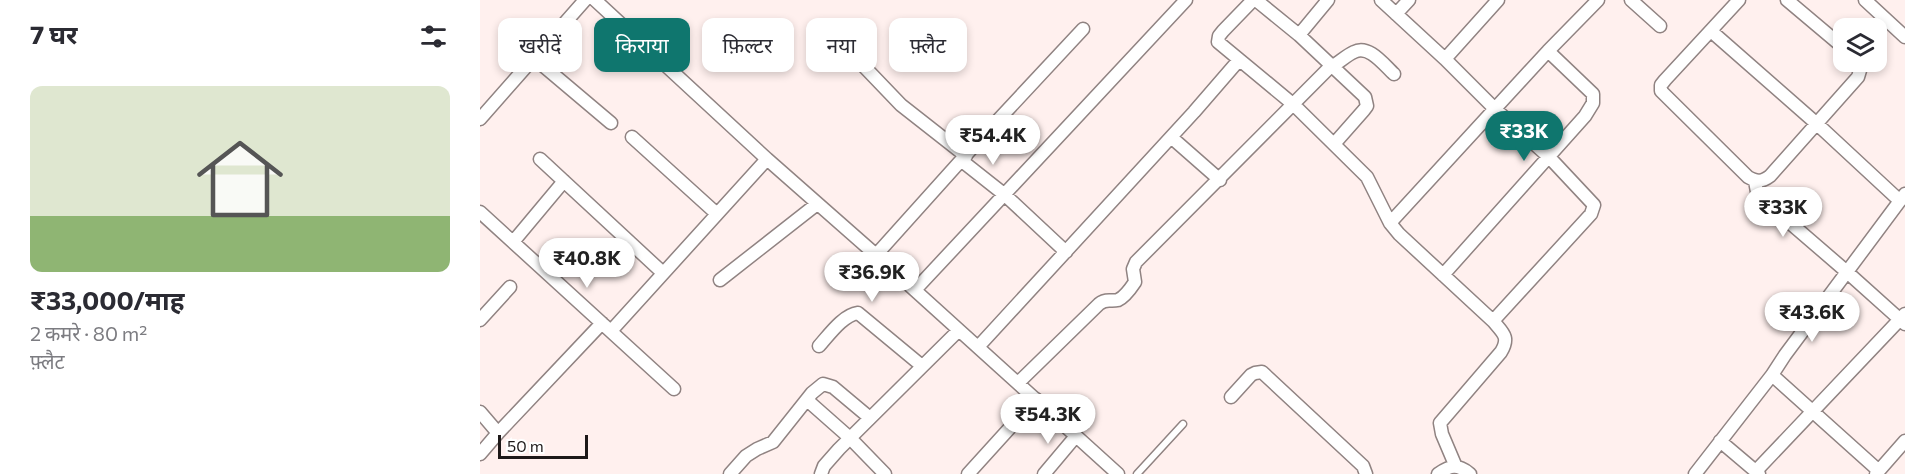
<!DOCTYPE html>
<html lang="hi">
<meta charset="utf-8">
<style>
body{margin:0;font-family:Commissioner,"Noto Sans Devanagari",sans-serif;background:#f2f2f3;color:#2b2b33;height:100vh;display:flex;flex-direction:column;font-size:22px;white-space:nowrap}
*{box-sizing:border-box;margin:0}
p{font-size:20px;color:#7c7c81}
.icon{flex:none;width:33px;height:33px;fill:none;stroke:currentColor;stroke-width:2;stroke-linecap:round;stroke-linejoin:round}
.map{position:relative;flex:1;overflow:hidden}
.panel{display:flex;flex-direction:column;background:#fff;width:480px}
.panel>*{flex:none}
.hud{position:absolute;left:18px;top:18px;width:570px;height:54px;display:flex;gap:12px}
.fabs{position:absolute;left:1353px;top:18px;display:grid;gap:12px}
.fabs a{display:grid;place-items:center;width:54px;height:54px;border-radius:12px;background:#fff;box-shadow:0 3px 9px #0003;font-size:30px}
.scale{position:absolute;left:18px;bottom:15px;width:90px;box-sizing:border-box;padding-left:6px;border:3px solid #1d1818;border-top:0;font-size:16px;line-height:21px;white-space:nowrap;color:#1d1818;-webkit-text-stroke:4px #fff;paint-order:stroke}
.price{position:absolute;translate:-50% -51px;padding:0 14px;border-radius:21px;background:#fff;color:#222;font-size:20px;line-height:39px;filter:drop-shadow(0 2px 3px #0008)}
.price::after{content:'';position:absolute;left:50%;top:36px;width:18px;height:14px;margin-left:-9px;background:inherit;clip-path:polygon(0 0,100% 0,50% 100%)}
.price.current{background:#0f766e;color:#fff}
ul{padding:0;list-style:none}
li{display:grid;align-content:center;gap:12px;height:318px;padding:0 30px}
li+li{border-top:2px solid #e1e1e2}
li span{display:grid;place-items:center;height:186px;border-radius:12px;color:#555}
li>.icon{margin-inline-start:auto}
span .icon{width:108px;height:108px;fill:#fffc;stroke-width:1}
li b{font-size:26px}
h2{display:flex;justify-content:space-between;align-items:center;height:72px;padding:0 30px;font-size:26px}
.pill{padding:0 21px;border-radius:12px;background:#fff;box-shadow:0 3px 9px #0003;font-size:21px;line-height:54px}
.pill.current{background:#0f766e;color:#fff}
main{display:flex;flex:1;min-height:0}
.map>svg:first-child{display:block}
</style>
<main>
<section class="panel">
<h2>7 घर<svg class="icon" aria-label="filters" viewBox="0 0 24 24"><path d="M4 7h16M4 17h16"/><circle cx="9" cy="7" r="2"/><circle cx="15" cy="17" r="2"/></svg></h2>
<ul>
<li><span style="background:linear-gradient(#dfe7d0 70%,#8fb573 0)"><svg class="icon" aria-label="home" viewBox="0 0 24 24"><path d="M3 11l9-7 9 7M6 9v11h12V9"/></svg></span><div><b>₹33,000/माह</b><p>2 कमरे · 80 m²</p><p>फ़्लैट</p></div></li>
</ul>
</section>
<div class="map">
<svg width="1425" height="474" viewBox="0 0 1425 474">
<rect width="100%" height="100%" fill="#fff0ee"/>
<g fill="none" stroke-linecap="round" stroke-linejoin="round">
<g stroke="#908382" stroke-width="9">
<path id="service" d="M657,474L703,424"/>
</g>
<g stroke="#908382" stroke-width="15">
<path id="minor" d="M115,0L287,159L396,255L638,474
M773,0L743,31L739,36L738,42L814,105L887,177L910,223L919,234L1013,321C1023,333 1030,337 1021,352L960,423L962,434L976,467
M776,0L819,35L885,97L887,106L884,110L854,144
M901,0L965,59L1015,109L1069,157L1114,205L1111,214L1013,321
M1151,0L1180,26
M1259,0L1185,80L1181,85V91L1268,177C1277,182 1282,182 1290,176L1378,77L1381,67L1378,62
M1307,0L1364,48
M1385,0L1425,37
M916,14L929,0
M1231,31L1337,124L1420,201
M819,35L848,0
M374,56L421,105L486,156
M54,58L131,123
M965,59L1018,0
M0,119L105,0
M152,137L237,214
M691,137L740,180
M60,159L183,273
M482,161L525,195L586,252
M1275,181L1277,192L1287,203L1367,272L1425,324
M0,212L194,389
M910,223L1068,51L1118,0
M33,242L84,181
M396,255L493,147L603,29
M963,275L1105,116L1113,103V94L1068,51
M240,280L337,204
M435,290L706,0
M0,320L30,287
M131,331L287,159
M339,346C349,335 363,315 378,313L442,366
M498,347L714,112L759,60
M1292,375L1399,471
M538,383L619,304C626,298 630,302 638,300C645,297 651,288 655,282L653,269L656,262L849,68C858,64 865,56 874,52C889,44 904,65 914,74
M751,397L771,375L775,373L782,372L883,466L886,474
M327,400L370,438L405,474
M0,412L18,433
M1240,441L1279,474
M0,454L18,433L122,323
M1276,471L1425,314
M250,474L266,456L277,449L293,442L332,393L343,384L353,387L390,418
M341,474L344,466L359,449L478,331
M488,474L556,399
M564,474L596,436
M958,474C970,465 978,464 990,474
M1215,474L1292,375L1305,355L1425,194
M1396,474L1425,441"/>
</g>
<use href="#service" stroke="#fff" stroke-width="6"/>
<use href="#minor" stroke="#fff" stroke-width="12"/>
</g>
</svg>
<div class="fabs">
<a><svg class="icon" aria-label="layers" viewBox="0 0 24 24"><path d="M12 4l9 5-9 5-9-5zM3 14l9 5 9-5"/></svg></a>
</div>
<div class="scale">50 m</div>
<b class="price current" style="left:1044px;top:162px">₹33K</b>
<b class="price" style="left:513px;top:166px">₹54.4K</b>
<b class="price" style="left:1303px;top:238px">₹33K</b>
<b class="price" style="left:107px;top:289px">₹40.8K</b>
<b class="price" style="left:392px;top:303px">₹36.9K</b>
<b class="price" style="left:1332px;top:343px">₹43.6K</b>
<b class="price" style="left:568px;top:445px">₹54.3K</b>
<div class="hud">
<a class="pill">खरीदें</a>
<a class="pill current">किराया</a>
<a class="pill">फ़िल्टर</a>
<a class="pill">नया</a>
<a class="pill">फ़्लैट</a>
</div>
</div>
</main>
